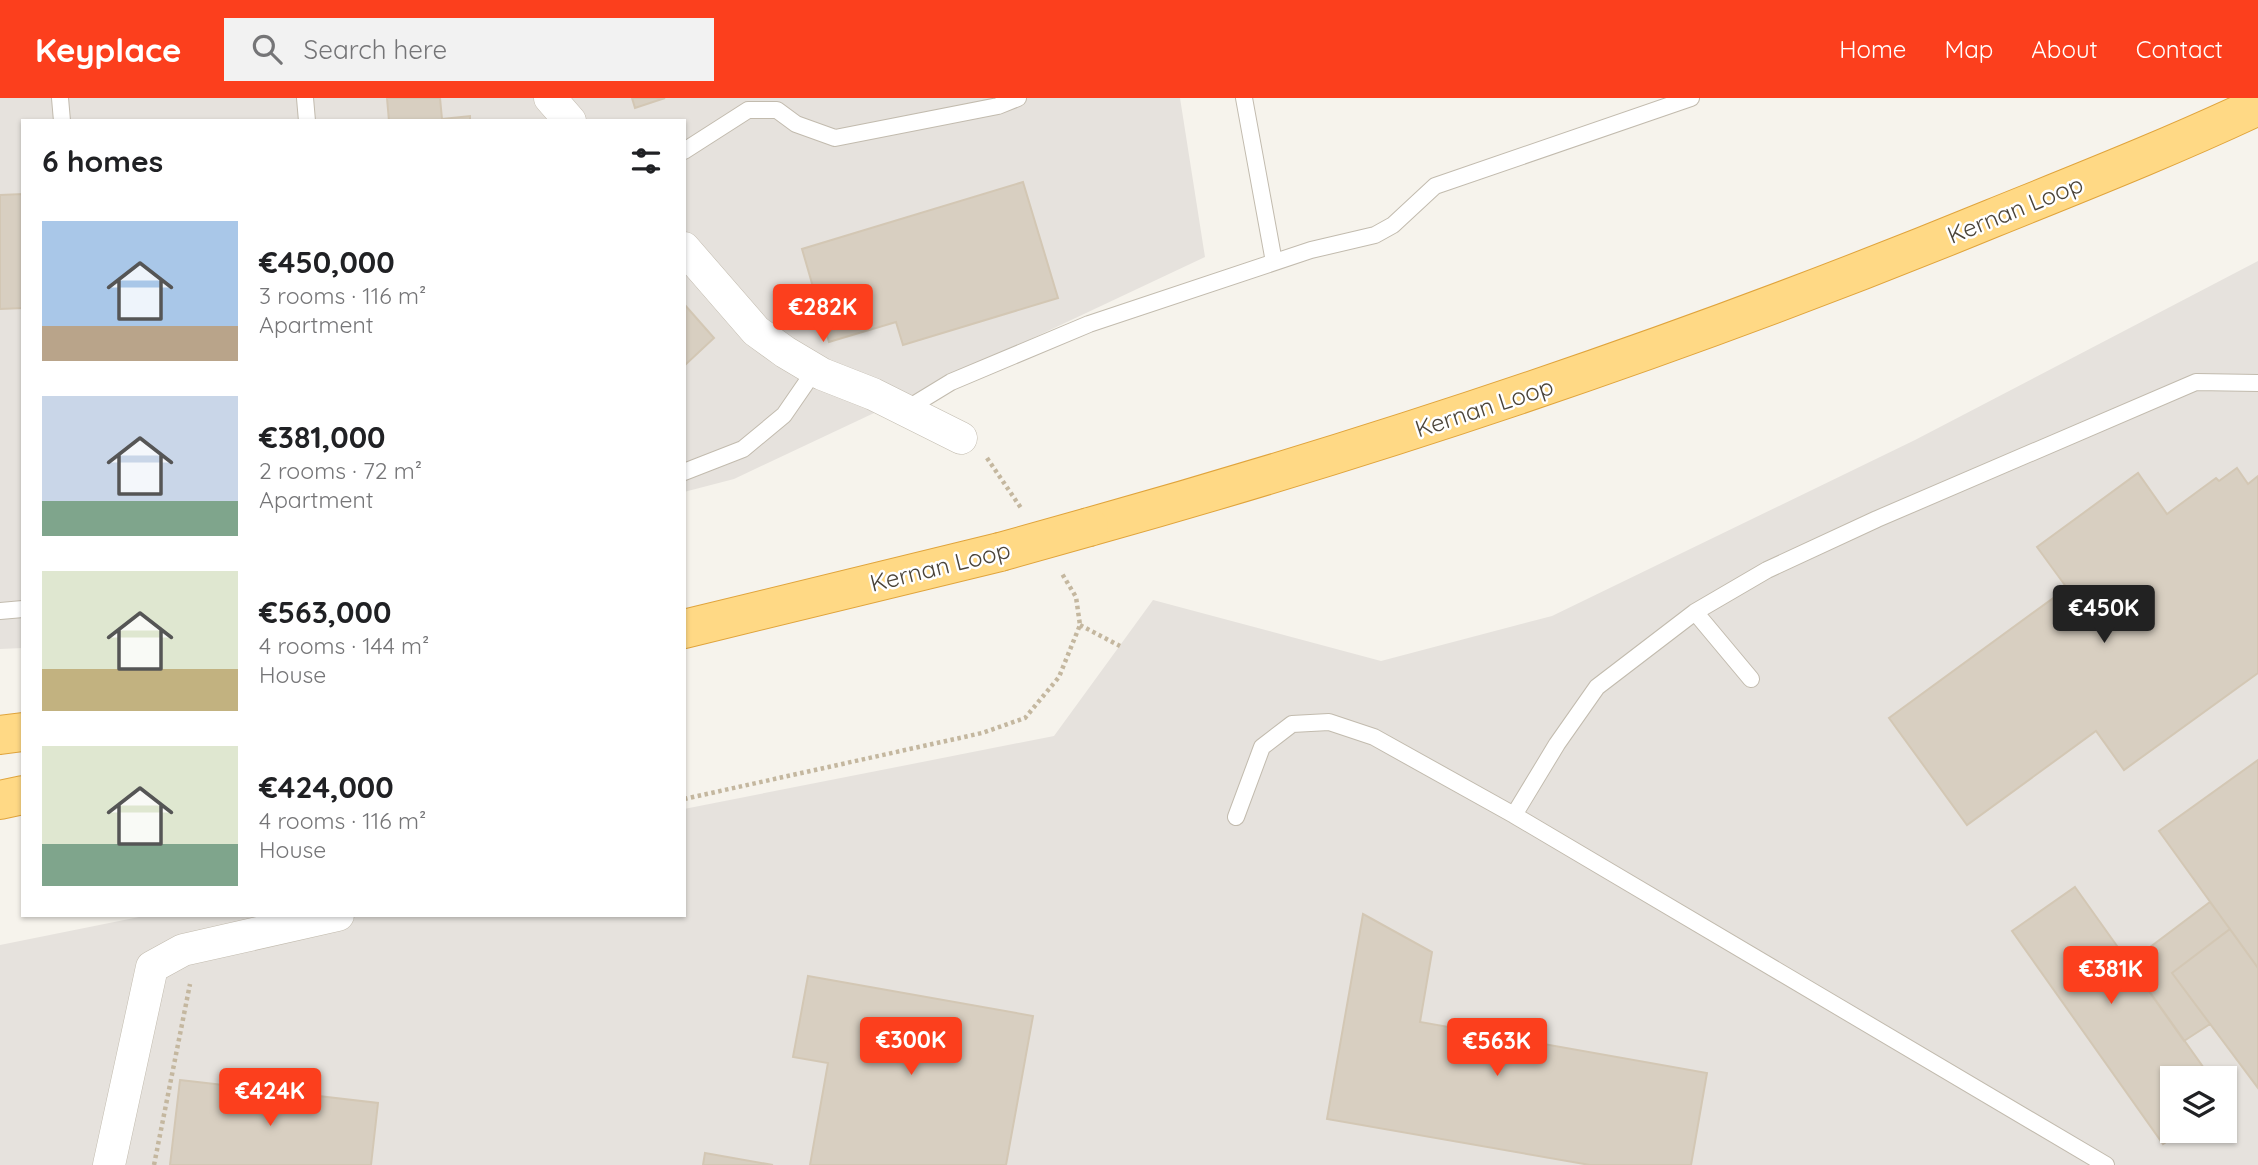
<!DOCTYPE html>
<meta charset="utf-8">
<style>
body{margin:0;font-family:Quicksand,sans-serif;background:#f2f2f2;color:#202124;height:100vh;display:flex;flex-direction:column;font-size:26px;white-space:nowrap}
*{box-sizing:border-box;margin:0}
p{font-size:23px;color:#757577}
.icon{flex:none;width:38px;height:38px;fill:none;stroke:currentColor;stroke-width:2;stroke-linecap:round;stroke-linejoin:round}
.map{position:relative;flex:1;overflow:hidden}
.side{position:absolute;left:21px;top:21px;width:665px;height:798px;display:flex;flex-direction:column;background:#fff;border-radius:0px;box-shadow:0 2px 5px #0004}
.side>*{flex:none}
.tools{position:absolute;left:2160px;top:968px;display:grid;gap:14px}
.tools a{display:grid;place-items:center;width:77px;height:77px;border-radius:0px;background:#fff;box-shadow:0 2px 5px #0004;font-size:35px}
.price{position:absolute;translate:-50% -60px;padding:0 16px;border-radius:7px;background:#fc3f1d;color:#fff;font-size:23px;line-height:46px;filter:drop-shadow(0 2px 4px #0008)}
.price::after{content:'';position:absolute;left:50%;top:42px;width:21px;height:16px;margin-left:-10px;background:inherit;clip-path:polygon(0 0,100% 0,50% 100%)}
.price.on{background:#222;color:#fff}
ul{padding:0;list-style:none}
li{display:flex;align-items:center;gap:21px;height:175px;padding:0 21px}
li span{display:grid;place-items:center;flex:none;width:196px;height:140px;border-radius:0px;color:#555}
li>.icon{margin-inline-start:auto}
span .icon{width:84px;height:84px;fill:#fffc;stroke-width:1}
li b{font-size:30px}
h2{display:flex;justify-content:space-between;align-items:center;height:84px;padding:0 21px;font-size:30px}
header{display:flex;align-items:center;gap:42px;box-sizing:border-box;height:98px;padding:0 35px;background:#fc3f1d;color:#fff}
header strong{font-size:33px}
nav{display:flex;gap:38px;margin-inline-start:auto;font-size:24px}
.search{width:490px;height:63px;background:#f2f2f2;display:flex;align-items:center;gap:18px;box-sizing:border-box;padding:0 24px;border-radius:0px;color:#757577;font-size:26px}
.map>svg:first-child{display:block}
</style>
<header>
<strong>Keyplace</strong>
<div class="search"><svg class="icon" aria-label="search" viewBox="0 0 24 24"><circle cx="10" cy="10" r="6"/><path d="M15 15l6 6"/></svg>Search here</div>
<nav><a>Home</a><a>Map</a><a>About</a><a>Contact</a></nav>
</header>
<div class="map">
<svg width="2258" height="1067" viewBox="0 0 2258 1067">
<rect width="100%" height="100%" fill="#f6f3ec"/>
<path fill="#e6e2dd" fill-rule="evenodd" d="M0,0H1180L1205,159L734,381L684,394V23H23V550L0,551Z
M2258,163V1067H0V847L149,817H684V711L1054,638L1153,502L1381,563L1552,518L1915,342ZM2172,980H2224V1032H2172Z"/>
<path fill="#d8cfc1" stroke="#d3c7b4" stroke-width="2" d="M387,0H440L442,21L470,18V23H389Z
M632,0H665L635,10Z
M1023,84L1058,200L903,247L896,224L829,244L802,151Z
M23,96V210L0,211V97Z
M684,206L714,240L684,268Z
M2237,370L2248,386L2258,378V575L2124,672L2096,633L1967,727L1889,620L2067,490L2037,449L2138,375L2167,416L2216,380L2219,383Z
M2258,662V870L2159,733Z
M2075,789L2211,980H2172V1032H2183L2163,1046L2012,833Z
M2210,804L2230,831L2172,875L2210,926L2184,943L2129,865Z
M1363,816L1432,854L1420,924L1707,975L1691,1067H1590L1327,1021Z
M2230,831L2258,870V990L2172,875Z
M808,878L1033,918L1006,1067H810L828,965L793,959Z
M180,982L378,1005L371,1067H170Z
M705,1055L773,1067H703Z"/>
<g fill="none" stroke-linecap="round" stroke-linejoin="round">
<g stroke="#c2bbae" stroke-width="18">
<path id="service" d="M60,0L62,23
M305,0L307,23
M1244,0L1274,164
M684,53L748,12H777L796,26L835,40L998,8L1018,0
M905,312L951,284L1089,226L1311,152L1375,137L1393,127L1435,88L1691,0
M684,374L743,351L784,317L815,272
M0,513L23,511
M1695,514L1751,581
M1514,717L1557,646L1597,589L1695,514L1767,472L1877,421L2196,284L2258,285
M1236,719L1262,649L1292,626L1329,624L1374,639L1514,717L2106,1067"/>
</g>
<g stroke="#c2bbae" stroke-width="33">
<path id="minor" d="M550,0L570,23
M684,150L756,233L785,254L822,276L873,296L961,340
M109,1067L152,869L183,852L338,817"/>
</g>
<g stroke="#e0a43c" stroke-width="40">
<path id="trunk" d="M1089,429C1397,343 1698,241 1993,120C2082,84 2171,49 2258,8
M684,531L1000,454
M0,637L23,634
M0,702L23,697"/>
</g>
<path stroke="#c4b79f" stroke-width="4.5" stroke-dasharray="3.5 3.5" stroke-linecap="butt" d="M987,360L1021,410
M1080,527L1120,548
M684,701L982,635L1025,620L1059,579L1080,527L1076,499L1061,474
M154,1067L190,886"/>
<use href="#service" stroke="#fff" stroke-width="16"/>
<use href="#minor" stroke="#fff" stroke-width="32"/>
<use href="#trunk" stroke="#ffd985" stroke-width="38"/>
<g stroke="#e0a43c" stroke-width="40" stroke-linecap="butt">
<path id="trunk-bridge" d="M1000,454L1089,429"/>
</g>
<use href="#trunk-bridge" stroke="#ffd985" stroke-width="38"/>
</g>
<g text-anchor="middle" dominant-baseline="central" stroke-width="5" stroke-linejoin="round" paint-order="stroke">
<g font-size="24" fill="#4b4439" stroke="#fff">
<text transform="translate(2015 111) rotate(-22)">Kernan Loop</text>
<text transform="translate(1484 309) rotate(-18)">Kernan Loop</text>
<text transform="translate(940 468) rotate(-14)">Kernan Loop</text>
</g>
</g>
</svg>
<div class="tools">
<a><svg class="icon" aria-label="layers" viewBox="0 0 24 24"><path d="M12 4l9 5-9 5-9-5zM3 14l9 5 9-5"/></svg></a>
</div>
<b class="price" style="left:823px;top:246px">€282K</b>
<b class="price on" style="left:2104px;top:547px">€450K</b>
<b class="price" style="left:2111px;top:908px">€381K</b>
<b class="price" style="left:911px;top:979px">€300K</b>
<b class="price" style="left:1497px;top:980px">€563K</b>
<b class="price" style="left:270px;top:1030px">€424K</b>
<section class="side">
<h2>6 homes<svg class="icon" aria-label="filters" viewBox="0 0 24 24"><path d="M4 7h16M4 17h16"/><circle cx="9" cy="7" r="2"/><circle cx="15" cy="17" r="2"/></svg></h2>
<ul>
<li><span style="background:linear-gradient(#a9c7e8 75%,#b9a48a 0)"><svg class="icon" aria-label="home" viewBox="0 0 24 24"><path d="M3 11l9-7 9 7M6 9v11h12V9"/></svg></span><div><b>€450,000</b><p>3 rooms · 116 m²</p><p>Apartment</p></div></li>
<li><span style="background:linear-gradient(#c9d6e8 75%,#7fa58c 0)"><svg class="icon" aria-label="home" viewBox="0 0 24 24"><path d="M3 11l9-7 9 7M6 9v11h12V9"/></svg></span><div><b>€381,000</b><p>2 rooms · 72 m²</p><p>Apartment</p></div></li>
<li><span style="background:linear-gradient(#dfe7d0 70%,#c2b280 0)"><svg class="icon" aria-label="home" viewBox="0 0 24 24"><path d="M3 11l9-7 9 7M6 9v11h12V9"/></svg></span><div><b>€563,000</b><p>4 rooms · 144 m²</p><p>House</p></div></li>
<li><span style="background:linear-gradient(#dfe7d0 70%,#7fa58c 0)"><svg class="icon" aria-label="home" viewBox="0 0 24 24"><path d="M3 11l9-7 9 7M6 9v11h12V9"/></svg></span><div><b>€424,000</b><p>4 rooms · 116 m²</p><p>House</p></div></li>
</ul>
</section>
</div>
